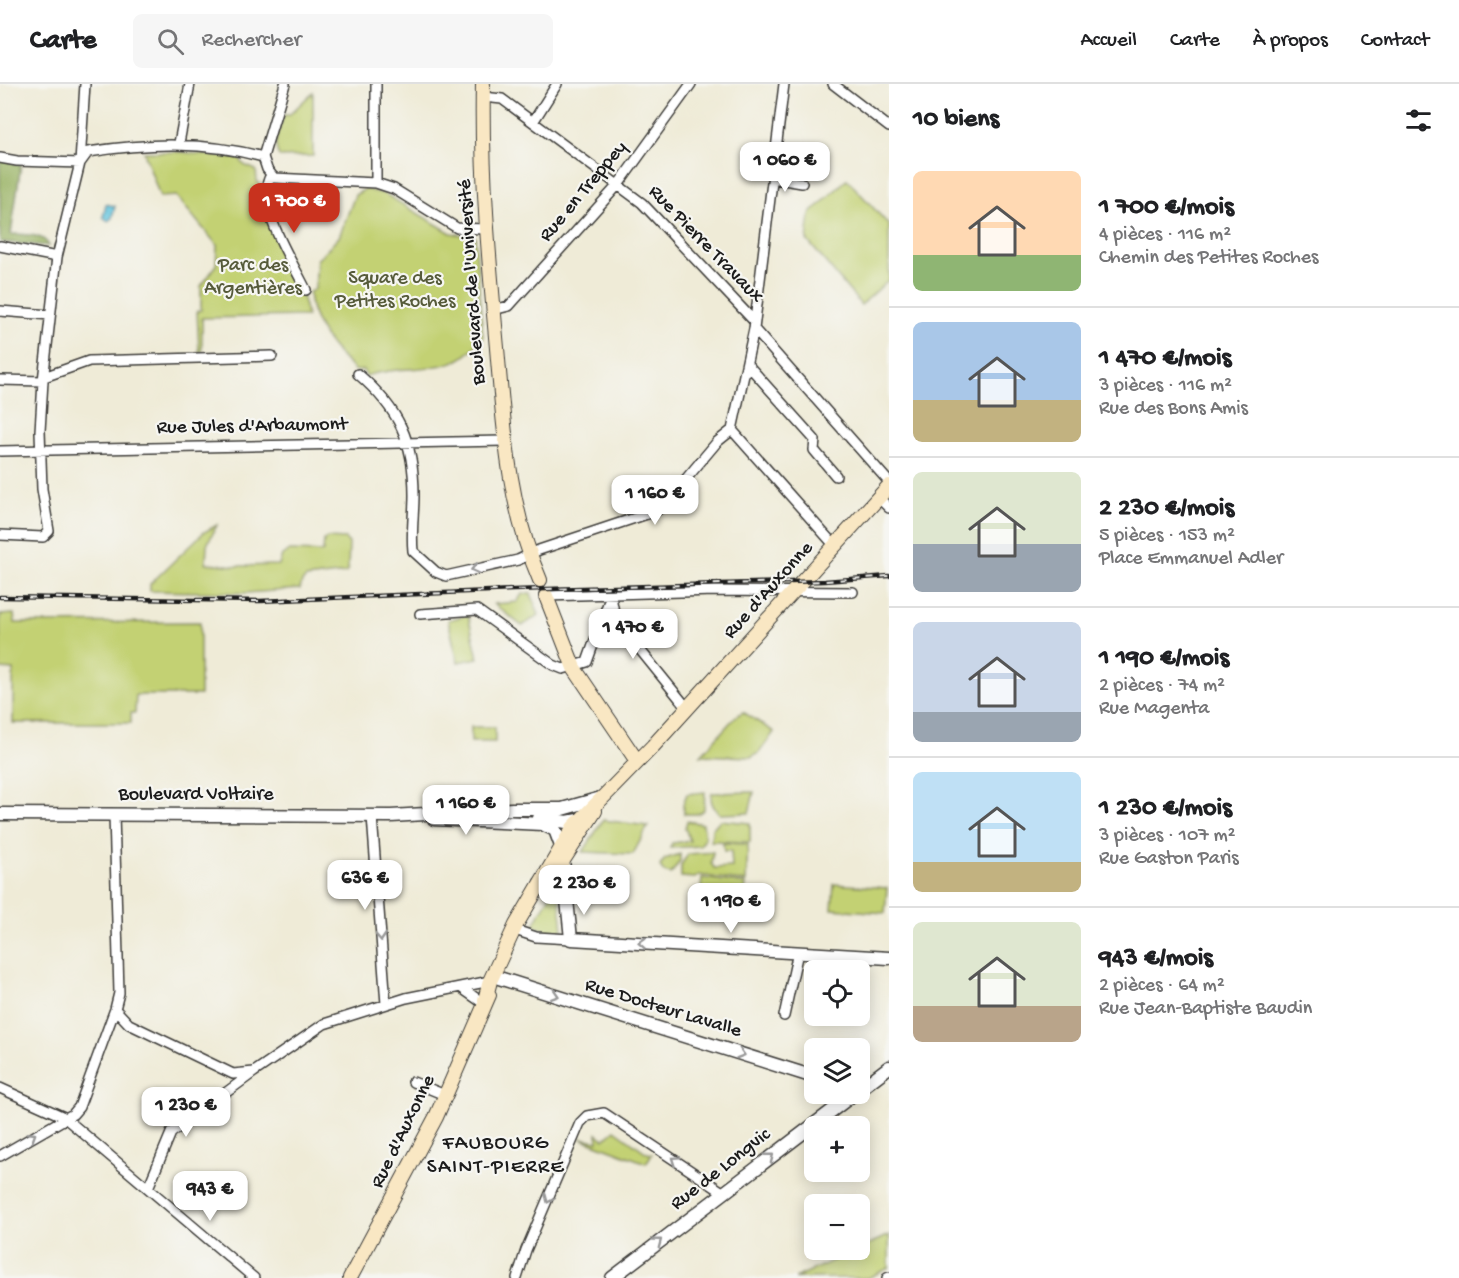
<!DOCTYPE html>
<html lang="fr">
<meta charset="utf-8">
<style>
body{margin:0;font-family:"Gochi Hand",sans-serif;background:#f6f6f6;color:#202124;height:100vh;display:flex;flex-direction:column;font-size:22px;white-space:nowrap}
*{box-sizing:border-box;margin:0}
p{font-size:20px;color:#757577}
.icon{flex:none;width:33px;height:33px;fill:none;stroke:currentColor;stroke-width:2;stroke-linecap:round;stroke-linejoin:round}
.map{position:relative;flex:1;overflow:hidden}
.details{display:flex;flex-direction:column;background:#fff;width:570px}
.details>*{flex:none}
.buttons{position:absolute;left:804px;top:876px;display:grid;gap:12px}
.buttons a{display:grid;place-items:center;width:66px;height:66px;border-radius:9px;background:#fff;box-shadow:0 3px 15px #0003;font-size:30px}
.price{position:absolute;translate:-50% -51px;padding:0 14px;border-radius:12px;background:#fff;color:#222;font-size:20px;line-height:39px;filter:drop-shadow(0 2px 3px #0008)}
.price::after{content:'';position:absolute;left:50%;top:36px;width:18px;height:14px;margin-left:-9px;background:inherit;clip-path:polygon(0 0,100% 0,50% 100%)}
.price.active{background:#c8321e;color:#fff}
ul{padding:0;list-style:none}
li{display:flex;align-items:center;gap:18px;height:150px;padding:0 24px}
li+li{border-top:2px solid #e0e0e0}
li span{display:grid;place-items:center;flex:none;width:168px;height:120px;border-radius:9px;color:#555}
li>.icon{margin-inline-start:auto}
span .icon{width:72px;height:72px;fill:#fffc;stroke-width:1}
li b{font-size:26px}
h2{display:flex;justify-content:space-between;align-items:center;height:72px;padding:0 24px;font-size:26px}
header{display:flex;align-items:center;gap:36px;box-sizing:border-box;height:84px;padding:0 30px;background:#fff;border-bottom:2px solid #e0e0e0}
header strong{font-size:28px}
nav{display:flex;gap:33px;margin-inline-start:auto;font-size:21px}
.search{width:420px;height:54px;background:#f6f6f6;display:flex;align-items:center;gap:15px;box-sizing:border-box;padding:0 21px;border-radius:9px;color:#757577;font-size:22px}
main{display:flex;flex:1;min-height:0}
.map>svg:first-child{display:block}
</style>
<header>
<strong>Carte</strong>
<div class="search"><svg class="icon" aria-label="search" viewBox="0 0 24 24"><circle cx="10" cy="10" r="6"/><path d="M15 15l6 6"/></svg>Rechercher</div>
<nav><a>Accueil</a><a>Carte</a><a>À propos</a><a>Contact</a></nav>
</header>
<main>
<div class="map">
<svg width="889" height="1194" viewBox="0 0 889 1194">
<rect width="100%" height="100%" fill="#f6f6f2"/>
<filter id="ink" filterUnits="userSpaceOnUse"><feTurbulence type="fractalNoise" baseFrequency=".0167" numOctaves="2"/><feDisplacementMap in="SourceGraphic" scale="12" xChannelSelector="R" yChannelSelector="G"/><feConvolveMatrix kernelMatrix="1 2 1 2 8 2 1 2 1" color-interpolation-filters="sRGB"/></filter>
<filter id="wash" filterUnits="userSpaceOnUse"><feTurbulence type="fractalNoise" baseFrequency=".008" numOctaves="4" result="noise"/><feDisplacementMap in="SourceGraphic" scale="24" xChannelSelector="R" yChannelSelector="G"/><feGaussianBlur stdDeviation="1.35" result="paint"/><feColorMatrix in="noise" values="0 0 0 0 0 0 0 0 0 0 0 0 0 0 0 0 0 1.4 0 .05"/><feComposite in="paint" operator="in"/></filter>
<g filter="url(#wash)">
<rect width="100%" height="100%" fill="#efebd7"/>
<path fill="#c3d173" stroke="#707648" stroke-width="1.5" d="M313,8V72L280,73C271,61 280,44 284,31H289Z
M144,68H181L240,75L244,81L256,86L257,97L261,102L258,107C273,149 299,189 307,232L202,234V268H199L197,227L201,226V202L216,182L217,161L176,112L160,113Z
M847,95L889,141V196L861,221L807,156L810,130Z
M365,105L385,110L451,149L475,153L483,254C476,261 467,272 458,276C430,288 395,282 366,292L363,286L355,287C333,266 310,239 309,208L315,205L317,176L339,153L355,111Z
M217,441L207,461L206,479L236,482L279,481L282,471L289,467L323,468L324,456L327,454L345,455L349,459L348,486L345,489L306,494L302,498L300,505L246,509L150,507V500L204,448Z
M522,510H531L539,531L522,542L494,520L517,518Z
M14,530L15,539L200,538V611H136L135,629H131V639H13V586L0,585V531Z
M468,531L478,574L458,578L448,536Z
M743,628L774,648L759,669L751,673L701,671L736,632Z
M471,643H495V658H471Z
M705,708L704,726L697,730H684L683,720L687,710Z
M754,708L749,729L720,730C714,724 709,718 712,709Z
M603,736L648,742L633,770L583,768Z
M720,736L750,739V758L711,757L712,745Z
M687,737L703,740L705,755L700,762L670,764L672,759L690,757L685,744Z
M723,759L748,760L746,798L699,791L695,794L681,793V781L688,770L713,768L711,779L714,784L732,783L731,767H724Z
M680,770V777L671,790L664,788L660,782L665,775Z
M702,794L746,800L743,821L700,815Z
M834,800L887,804L885,829L832,825Z
M552,808L559,809L563,846L549,847L533,842Z
M615,1046L647,1069L652,1070L646,1079L580,1054L598,1057L597,1050L604,1055Z
M889,1151V1184L868,1194H795Z"/>
<path fill="#9ab365" stroke="#5b6840" stroke-width="1.5" d="M0,76L21,80L11,150C23,151 44,149 49,162L0,158Z"/>
<path fill="#5fc2dd" stroke="#3e6f7c" stroke-width="1.5" d="M106,120L115,122L112,134L108,137L103,133Z"/>
</g>
<g filter="url(#ink)">
<g fill="none" stroke-linecap="round" stroke-linejoin="round">
<g stroke="#3c3b38" stroke-width="12">
<path id="minor" d="M285,0L263,73L267,85L274,94L376,99L394,105L457,144L486,145
M376,0V99
M833,0L889,43
M483,13L502,15L642,119L753,236
M533,38L557,0
M179,59L190,0
M0,74L17,77L80,79
M80,79L88,68C148,59 204,57 263,73
M271,91C253,119 293,178 306,206
M772,94L802,99
M0,162L57,173
M493,226L509,222L618,101L691,0
M0,227L50,231
M754,245L889,398
M747,280L815,356L814,366L836,392
M358,290C399,325 414,357 414,411C414,430 411,449 413,467L436,488L446,492L518,476L539,466L656,427L665,420L717,358L732,346
M44,293L89,277L272,272
M0,296L43,297
M732,346L754,245L784,0
M732,346L835,462
M0,367L504,357
M879,414L889,424
M0,451L43,453L49,447L42,405L40,347L43,297L57,173L80,79L85,0
M546,512L715,507L853,508
M611,513L614,528L628,551L688,625
M420,530L477,526L553,581L563,585L587,578L611,511
M372,732L386,920
M521,848L536,853L571,855
M463,905L483,919
M115,925L129,940L233,990L254,988L324,940L406,914L490,897
M784,932L798,868
M413,998L445,1011
M0,1004L64,1033L254,1194
M0,1072L73,1030L79,1023L115,925L119,909L114,730
M148,1104L171,1049L254,988
M517,1194L526,1166L580,1039L587,1032L604,1029L724,1109
M887,1194L889,1193"/>
</g>
<g stroke="#3c3b38" stroke-width="15">
<path id="tertiary" d="M0,730L391,732L512,725H562L601,714
M539,734L567,738L584,735
M434,735L542,740L555,746L561,762
M563,776L571,855L889,874
M540,799L557,802L566,814
M499,894L814,993
M860,1005L889,983
M612,1194L854,1010"/>
</g>
<g stroke="#3c3b38" stroke-width="16">
<path id="secondary" d="M483,0C481,89 489,176 497,264C504,344 508,422 540,496
M546,512L574,584L637,677
M560,781L595,727
M485,916L490,897L516,841L573,744L653,662L889,402
M350,1194L436,1033L489,911"/>
</g>
<use href="#minor" stroke="#fff" stroke-width="9"/>
<use href="#tertiary" stroke="#fff" stroke-width="12"/>
<use href="#secondary" stroke="#f9e7c3" stroke-width="14"/>
<g stroke="#1c1c1c" stroke-width="4.5">
<path id="rail" d="M0,513L260,517L513,506L825,497L889,492"/>
</g>
<use href="#rail" stroke="#f6f6f2" stroke-width="2" stroke-dasharray="7" stroke-linecap="butt"/>
</g>
<defs><path id="oneway-chevron" d="M-2-3.5L2.5 0L-2 3.5" fill="none" stroke-width="1.6" stroke-linecap="round" stroke-linejoin="round" transform="scale(1.5)"/></defs>
<g stroke="#999">
<use href="#oneway-chevron" transform="translate(475 485) rotate(167)"/>
<use href="#oneway-chevron" transform="translate(381 853) rotate(86)"/>
<use href="#oneway-chevron" transform="translate(642 859) rotate(-177)"/>
<use href="#oneway-chevron" transform="translate(555 911) rotate(17)"/>
<use href="#oneway-chevron" transform="translate(741 970) rotate(17)"/>
<use href="#oneway-chevron" transform="translate(32 1052) rotate(-32)"/>
<use href="#oneway-chevron" transform="translate(770 1073) rotate(-38)"/>
<use href="#oneway-chevron" transform="translate(675 1076) rotate(-146)"/>
<use href="#oneway-chevron" transform="translate(549 1115) rotate(113)"/>
<use href="#oneway-chevron" transform="translate(658 1158) rotate(-37)"/>
</g>
</g>
<g text-anchor="middle" dominant-baseline="central" stroke-width="4.5" stroke-linejoin="round" paint-order="stroke">
<g font-size="20" fill="#1c1c1c" stroke="#f6f6f2">
<text transform="translate(584 108) rotate(-50)">Rue en Treppey</text>
<text transform="translate(705 161) rotate(46)">Rue Pierre Travaux</text>
<text transform="translate(473 198) rotate(-94)">Boulevard de l'Université</text>
<text transform="translate(252 343) rotate(-1)">Rue Jules d'Arbaumont</text>
<text transform="translate(769 507) rotate(-48)">Rue d'Auxonne</text>
<text x="196" y="711">Boulevard Voltaire</text>
<text transform="translate(663 925) rotate(17)">Rue Docteur Lavalle</text>
<text transform="translate(404 1048) rotate(-64)">Rue d'Auxonne</text>
<text transform="translate(721 1086) rotate(-38)">Rue de Longvic</text>
</g>
<g font-size="20" fill="#565b3a" stroke="#f6f6f2">
<text x="253" y="182">Parc des<tspan x="253" dy="23">Argentières</tspan></text>
<text x="395" y="195">Square des<tspan x="395" dy="23">Petites Roches</tspan></text>
</g>
<g font-size="21" letter-spacing="1.5" fill="#1c1c1c" stroke="#f6f6f2">
<text x="496" y="1060">FAUBOURG<tspan x="496" dy="24">SAINT-PIERRE</tspan></text>
</g>
</g>
</svg>
<div class="buttons">
<a><svg class="icon" aria-label="locate" viewBox="0 0 24 24"><circle cx="12" cy="12" r="6"/><path d="M12 2v4M12 18v4M2 12h4M18 12h4"/></svg></a>
<a><svg class="icon" aria-label="layers" viewBox="0 0 24 24"><path d="M12 4l9 5-9 5-9-5zM3 14l9 5 9-5"/></svg></a>
<a>+</a>
<a>−</a>
</div>
<b class="price" style="left:785px;top:109px">1 060 €</b>
<b class="price active" style="left:294px;top:150px">1 700 €</b>
<b class="price" style="left:655px;top:442px">1 160 €</b>
<b class="price" style="left:633px;top:576px">1 470 €</b>
<b class="price" style="left:466px;top:752px">1 160 €</b>
<b class="price" style="left:365px;top:827px">636 €</b>
<b class="price" style="left:584px;top:832px">2 230 €</b>
<b class="price" style="left:731px;top:850px">1 190 €</b>
<b class="price" style="left:186px;top:1054px">1 230 €</b>
<b class="price" style="left:210px;top:1138px">943 €</b>
</div>
<section class="details">
<h2>10 biens<svg class="icon" aria-label="filters" viewBox="0 0 24 24"><path d="M4 7h16M4 17h16"/><circle cx="9" cy="7" r="2"/><circle cx="15" cy="17" r="2"/></svg></h2>
<ul>
<li><span style="background:linear-gradient(#ffd9b3 70%,#8fb573 0)"><svg class="icon" aria-label="home" viewBox="0 0 24 24"><path d="M3 11l9-7 9 7M6 9v11h12V9"/></svg></span><div><b>1 700 €/mois</b><p>4 pièces · 116 m²</p><p>Chemin des Petites Roches</p></div></li>
<li><span style="background:linear-gradient(#a9c7e8 65%,#c2b280 0)"><svg class="icon" aria-label="home" viewBox="0 0 24 24"><path d="M3 11l9-7 9 7M6 9v11h12V9"/></svg></span><div><b>1 470 €/mois</b><p>3 pièces · 116 m²</p><p>Rue des Bons Amis</p></div></li>
<li><span style="background:linear-gradient(#dfe7d0 60%,#9aa5b1 0)"><svg class="icon" aria-label="home" viewBox="0 0 24 24"><path d="M3 11l9-7 9 7M6 9v11h12V9"/></svg></span><div><b>2 230 €/mois</b><p>5 pièces · 153 m²</p><p>Place Emmanuel Adler</p></div></li>
<li><span style="background:linear-gradient(#c9d6e8 75%,#9aa5b1 0)"><svg class="icon" aria-label="home" viewBox="0 0 24 24"><path d="M3 11l9-7 9 7M6 9v11h12V9"/></svg></span><div><b>1 190 €/mois</b><p>2 pièces · 74 m²</p><p>Rue Magenta</p></div></li>
<li><span style="background:linear-gradient(#bfe0f5 75%,#c2b280 0)"><svg class="icon" aria-label="home" viewBox="0 0 24 24"><path d="M3 11l9-7 9 7M6 9v11h12V9"/></svg></span><div><b>1 230 €/mois</b><p>3 pièces · 107 m²</p><p>Rue Gaston Paris</p></div></li>
<li><span style="background:linear-gradient(#dfe7d0 70%,#b9a48a 0)"><svg class="icon" aria-label="home" viewBox="0 0 24 24"><path d="M3 11l9-7 9 7M6 9v11h12V9"/></svg></span><div><b>943 €/mois</b><p>2 pièces · 64 m²</p><p>Rue Jean-Baptiste Baudin</p></div></li>
</ul>
</section>
</main>
